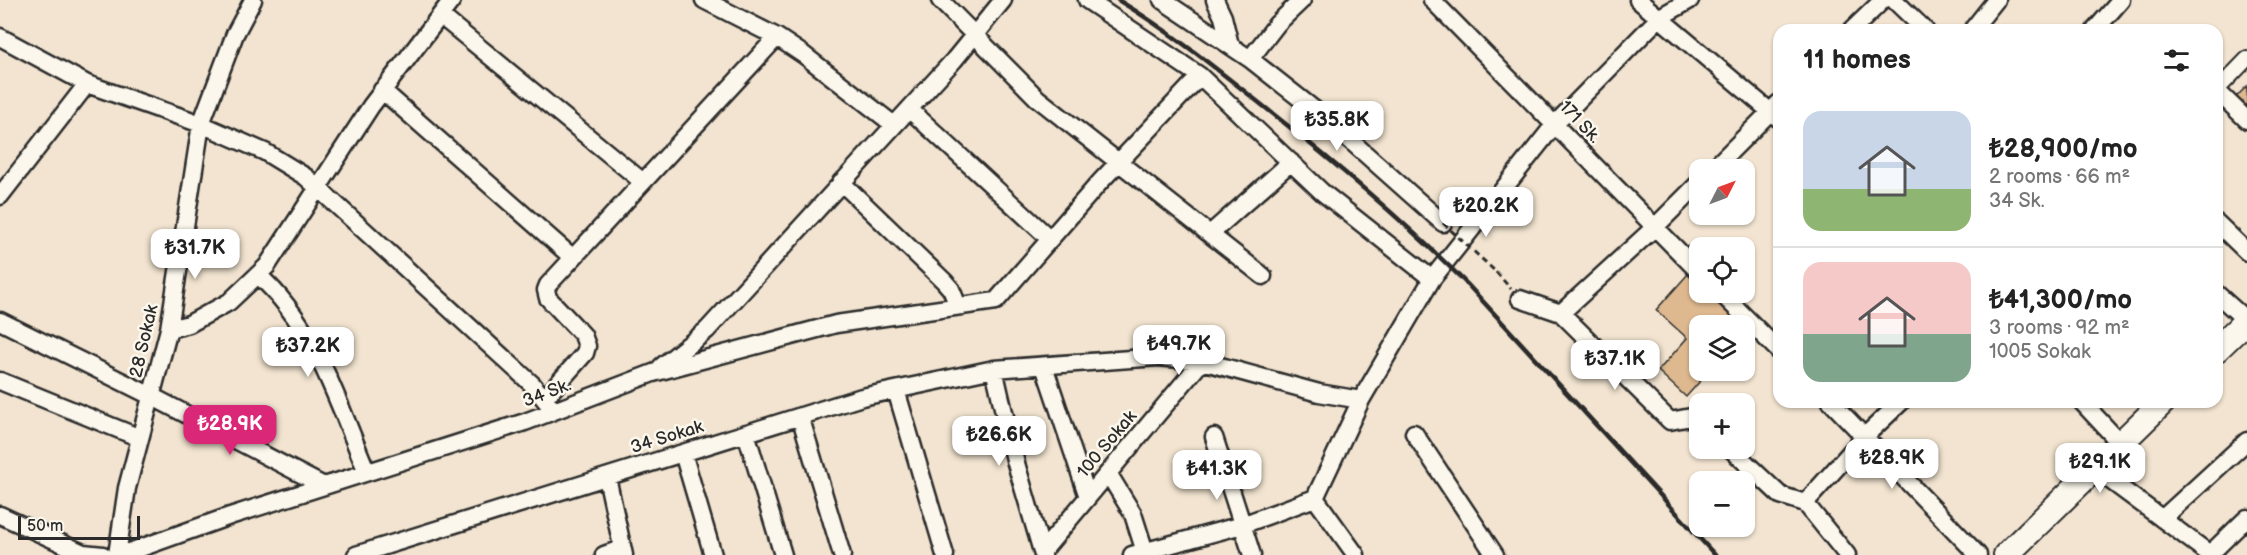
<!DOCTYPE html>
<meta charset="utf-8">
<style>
body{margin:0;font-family:"Balsamiq Sans",sans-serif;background:#f2f2f2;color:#222;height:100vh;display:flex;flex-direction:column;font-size:22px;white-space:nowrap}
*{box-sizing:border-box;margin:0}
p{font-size:20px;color:#767676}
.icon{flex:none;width:33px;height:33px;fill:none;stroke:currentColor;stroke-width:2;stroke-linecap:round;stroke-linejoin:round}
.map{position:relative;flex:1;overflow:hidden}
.drawer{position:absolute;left:1773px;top:24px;width:450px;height:384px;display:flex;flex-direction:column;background:#fff;border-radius:18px;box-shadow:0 2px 4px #0004}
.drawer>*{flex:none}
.needle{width:39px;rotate:48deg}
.controls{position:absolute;left:1689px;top:159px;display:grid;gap:12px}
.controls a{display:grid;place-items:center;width:66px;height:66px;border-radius:12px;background:#fff;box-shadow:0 2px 4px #0004;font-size:30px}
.scale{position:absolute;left:18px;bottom:15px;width:122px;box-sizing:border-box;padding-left:6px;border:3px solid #2b2b2b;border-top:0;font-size:16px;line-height:21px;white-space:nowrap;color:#2b2b2b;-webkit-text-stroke:4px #fbf7ec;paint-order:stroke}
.price{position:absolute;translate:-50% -51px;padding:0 14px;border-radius:12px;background:#fff;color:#222;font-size:20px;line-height:39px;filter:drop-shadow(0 2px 3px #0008)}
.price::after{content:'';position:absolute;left:50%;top:36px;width:18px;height:14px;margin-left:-9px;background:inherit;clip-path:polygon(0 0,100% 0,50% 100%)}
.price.current{background:#db2777;color:#fff}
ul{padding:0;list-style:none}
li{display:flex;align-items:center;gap:18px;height:150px;padding:0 30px}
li+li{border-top:2px solid #e0e0e0}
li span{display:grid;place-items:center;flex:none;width:168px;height:120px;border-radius:18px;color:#555}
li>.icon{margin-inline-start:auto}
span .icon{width:72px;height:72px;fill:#fffc;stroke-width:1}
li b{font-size:26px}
h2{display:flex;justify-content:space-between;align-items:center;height:72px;padding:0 30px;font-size:26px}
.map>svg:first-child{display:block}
</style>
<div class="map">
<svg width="2247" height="555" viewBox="0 0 2247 555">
<rect width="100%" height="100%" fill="#f2e4d0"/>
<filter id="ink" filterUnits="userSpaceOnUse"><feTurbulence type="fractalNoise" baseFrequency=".0167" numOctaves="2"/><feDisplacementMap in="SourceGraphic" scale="12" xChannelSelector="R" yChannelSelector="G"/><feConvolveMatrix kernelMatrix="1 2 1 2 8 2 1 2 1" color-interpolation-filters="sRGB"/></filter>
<g filter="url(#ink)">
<path fill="#deb88f" stroke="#2b2b2b" stroke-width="1.5" d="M2247,86V108L2236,97Z
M1688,274L1700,285V292H1708L1748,329L1744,332V326H1700V370H1710L1686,397L1658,371L1687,338L1656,310Z"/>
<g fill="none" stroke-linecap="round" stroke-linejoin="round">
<g stroke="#2b2b2b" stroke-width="18">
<path id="pedestrian" d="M2217,90L2247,59"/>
</g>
<g stroke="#2b2b2b" stroke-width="21">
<path id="minor" d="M704,0L777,37L804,55L894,125
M940,0L1037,98L1263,276
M1087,0L1200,76L1322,192L1432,279
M1162,0L1250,59L1325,118L1443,223
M1215,0L1223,17L1230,45
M1432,0L1700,273
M1638,0L1779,119
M1894,0L1925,30
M441,16L643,182
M1852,30L1883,0
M1972,30L1996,0
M2095,30L2121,0
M0,37L87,84L201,124L265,152L306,177L533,385L554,411
M1250,59L1277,24L1302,0
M382,90L573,258
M2217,91L2247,120
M909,109L1050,239
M1712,170L1779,103
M841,182L944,281L951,289L958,306
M0,196L87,84
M2217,223L2247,252
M1210,234L1291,162
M258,275C316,326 338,404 367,472
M1720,292L1779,351
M2217,294L2247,321
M1520,299L1561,313L1670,421L1691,417L1700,423
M1561,313L1654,228L1700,182
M0,321L151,396L324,486
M169,329L189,324L229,302L267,266L371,106L452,0
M1044,366L1088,497
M661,367L707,330L954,60L1003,0
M994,369L1015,460L1043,555
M0,381L140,438
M896,390L945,555
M545,398L585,353L587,346L583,335L548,298L546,290L548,285L777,37
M1831,402L1978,555
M2082,402L2121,444
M800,416L842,555
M746,433L783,555
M1414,433L1495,555
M1214,437L1252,555
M1730,448L1780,495L1805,503L1847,555
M683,453L713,555
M2095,469L2211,555
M1108,473L1133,514L1146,555
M607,477L624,555
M1315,498L1361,400L1432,279L1555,124L1660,17L1690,0
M1315,498L1356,555
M1805,503L1865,436L1901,402
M0,515L83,553L103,555
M2162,519L2247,441
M1042,552L1202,361
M2210,554L2247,518
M117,555L127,488L169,329L201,124L235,34L253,0
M121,555L230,516L525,422L653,373L836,324L996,301L1100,182L1200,76
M356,555L862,397L994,369L1158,357L1202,361L1319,393L1361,400
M604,555L621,549
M1132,555L1242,525L1315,498"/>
</g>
<g stroke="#2b2b2b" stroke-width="28">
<path id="secondary" d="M2217,349L2247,320
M2006,555L2163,402"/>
</g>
<path stroke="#2b2b2b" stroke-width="3" stroke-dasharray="6 4.5" stroke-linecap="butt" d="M1496,272L1511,289"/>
<use href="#pedestrian" stroke="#fbf7ec" stroke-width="14"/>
<use href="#minor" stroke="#fbf7ec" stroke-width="16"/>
<use href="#secondary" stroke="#fbf7ec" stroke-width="24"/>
<path stroke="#2b2b2b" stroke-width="4.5" d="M1118,0C1173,33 1223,74 1272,113C1340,167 1407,223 1468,285L1715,555"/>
<path stroke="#2b2b2b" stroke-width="3" stroke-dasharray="6 4.5" stroke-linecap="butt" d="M1443,223L1496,272"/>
</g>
</g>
<g text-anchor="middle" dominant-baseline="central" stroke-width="5" stroke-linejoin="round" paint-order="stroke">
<g font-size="18" fill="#2b2b2b" stroke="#fbf7ec">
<text transform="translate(1580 122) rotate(46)">171 Sk.</text>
<text transform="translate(144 341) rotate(-77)">28 Sokak</text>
<text transform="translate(547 393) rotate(-21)">34 Sk.</text>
<text transform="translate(667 437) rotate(-17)">34 Sokak</text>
<text transform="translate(1107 444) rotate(-50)">100 Sokak</text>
</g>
</g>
</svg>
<div class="controls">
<a><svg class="needle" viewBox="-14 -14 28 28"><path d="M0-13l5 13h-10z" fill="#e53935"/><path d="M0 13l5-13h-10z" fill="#767676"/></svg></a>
<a><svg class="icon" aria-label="locate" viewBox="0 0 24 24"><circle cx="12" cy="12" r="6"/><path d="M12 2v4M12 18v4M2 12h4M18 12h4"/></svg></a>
<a><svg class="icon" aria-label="layers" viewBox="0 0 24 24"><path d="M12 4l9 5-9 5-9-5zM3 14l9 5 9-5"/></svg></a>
<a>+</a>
<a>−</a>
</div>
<div class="scale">50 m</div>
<b class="price" style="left:1337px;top:152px">₺35.8K</b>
<b class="price" style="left:1486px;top:238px">₺20.2K</b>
<b class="price" style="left:195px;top:280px">₺31.7K</b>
<b class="price" style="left:1179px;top:376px">₺49.7K</b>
<b class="price" style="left:308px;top:378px">₺37.2K</b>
<b class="price" style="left:1615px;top:391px">₺37.1K</b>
<b class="price current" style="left:230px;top:456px">₺28.9K</b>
<b class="price" style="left:999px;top:467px">₺26.6K</b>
<b class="price" style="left:1892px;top:490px">₺28.9K</b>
<b class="price" style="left:2100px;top:494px">₺29.1K</b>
<b class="price" style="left:1217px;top:501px">₺41.3K</b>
<section class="drawer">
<h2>11 homes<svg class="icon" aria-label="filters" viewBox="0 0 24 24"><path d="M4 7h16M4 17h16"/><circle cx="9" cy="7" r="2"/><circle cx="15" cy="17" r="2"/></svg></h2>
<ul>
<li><span style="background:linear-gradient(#c9d6e8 65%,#8fb573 0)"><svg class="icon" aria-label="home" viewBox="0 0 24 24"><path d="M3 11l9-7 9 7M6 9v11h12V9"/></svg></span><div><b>₺28,900/mo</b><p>2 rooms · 66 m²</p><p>34 Sk.</p></div></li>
<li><span style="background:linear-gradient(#f6c9c9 60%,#7fa58c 0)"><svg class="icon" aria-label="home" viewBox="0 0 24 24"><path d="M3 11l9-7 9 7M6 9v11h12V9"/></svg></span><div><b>₺41,300/mo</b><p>3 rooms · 92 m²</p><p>1005 Sokak</p></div></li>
</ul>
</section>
</div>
